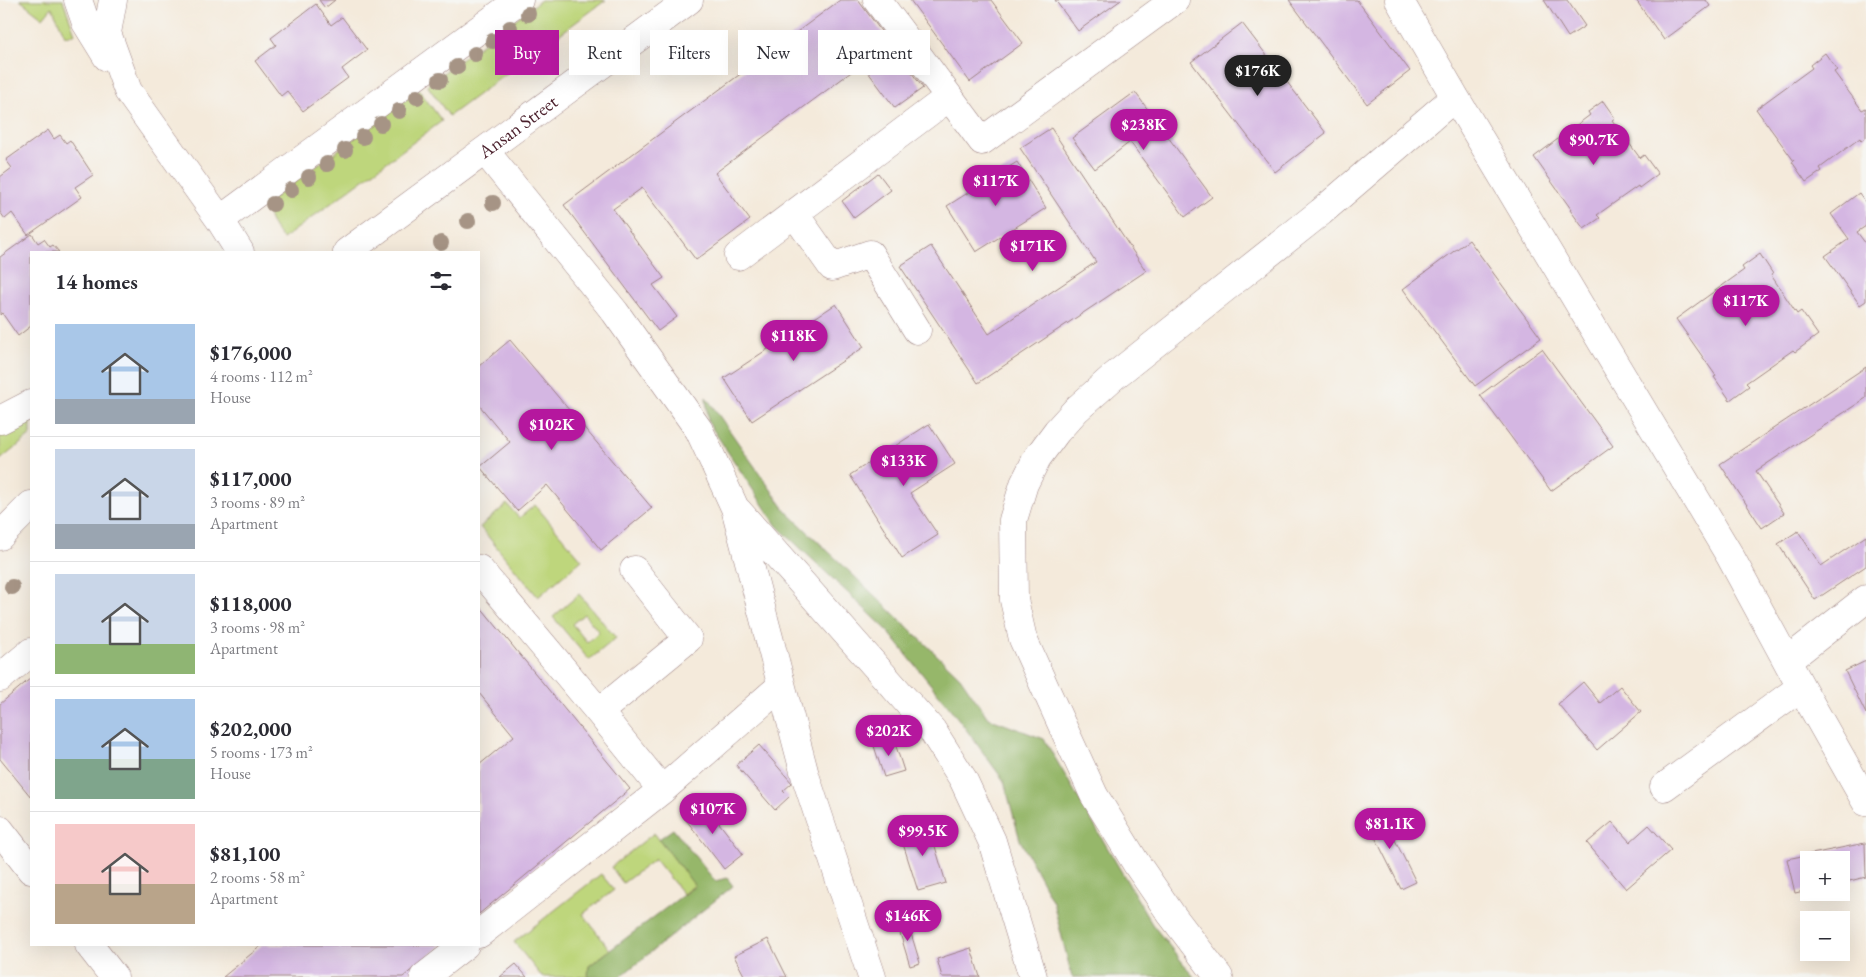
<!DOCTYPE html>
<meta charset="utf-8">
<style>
body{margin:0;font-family:"EB Garamond",serif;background:#f7f7f7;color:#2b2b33;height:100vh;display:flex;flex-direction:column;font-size:19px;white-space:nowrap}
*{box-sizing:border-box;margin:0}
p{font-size:16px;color:#7c7c81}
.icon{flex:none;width:28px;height:28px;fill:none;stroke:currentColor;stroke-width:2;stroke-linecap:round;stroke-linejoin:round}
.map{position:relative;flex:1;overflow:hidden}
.drawer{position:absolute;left:30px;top:251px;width:450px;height:695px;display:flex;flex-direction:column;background:#fff;border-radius:0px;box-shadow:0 5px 20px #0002}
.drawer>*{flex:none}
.hud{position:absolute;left:495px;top:30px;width:475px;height:45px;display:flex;gap:10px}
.buttons{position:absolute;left:1800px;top:851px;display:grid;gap:10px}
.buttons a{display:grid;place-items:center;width:50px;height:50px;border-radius:0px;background:#fff;box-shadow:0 5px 20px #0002;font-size:25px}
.price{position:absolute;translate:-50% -42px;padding:0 11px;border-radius:18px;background:#b5179e;color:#fff;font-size:16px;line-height:32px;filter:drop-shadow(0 1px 2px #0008)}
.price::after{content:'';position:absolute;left:50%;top:30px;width:15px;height:11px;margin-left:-8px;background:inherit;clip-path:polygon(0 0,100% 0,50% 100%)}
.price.on{background:#222;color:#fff}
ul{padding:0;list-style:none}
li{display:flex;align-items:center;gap:15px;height:125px;padding:0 25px}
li+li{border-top:1px solid #e1e1e2}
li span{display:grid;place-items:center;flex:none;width:140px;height:100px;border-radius:0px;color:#555}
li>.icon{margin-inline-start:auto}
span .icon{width:60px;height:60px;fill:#fffc;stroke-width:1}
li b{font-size:21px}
h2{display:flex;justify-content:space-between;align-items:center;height:60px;padding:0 25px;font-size:21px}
.tag{padding:0 18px;border-radius:0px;background:#fff;box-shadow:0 5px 20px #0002;font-size:18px;line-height:45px}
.tag.on{background:#b5179e;color:#fff}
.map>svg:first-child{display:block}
</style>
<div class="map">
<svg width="1866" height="977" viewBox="0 0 1866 977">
<rect width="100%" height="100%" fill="#f6f6f2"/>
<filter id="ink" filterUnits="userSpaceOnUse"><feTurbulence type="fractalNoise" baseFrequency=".02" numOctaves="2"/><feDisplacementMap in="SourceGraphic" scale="10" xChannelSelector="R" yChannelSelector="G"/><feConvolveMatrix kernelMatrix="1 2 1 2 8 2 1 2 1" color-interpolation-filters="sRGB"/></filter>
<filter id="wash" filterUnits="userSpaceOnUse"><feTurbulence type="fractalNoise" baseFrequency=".0096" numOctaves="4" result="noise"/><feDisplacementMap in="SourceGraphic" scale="20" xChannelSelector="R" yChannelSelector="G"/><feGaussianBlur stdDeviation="1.12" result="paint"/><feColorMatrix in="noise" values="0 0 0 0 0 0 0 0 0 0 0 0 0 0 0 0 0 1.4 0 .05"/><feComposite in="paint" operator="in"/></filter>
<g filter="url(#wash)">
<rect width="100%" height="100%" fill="#f4eadb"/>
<path fill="#bed67b" stroke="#847a53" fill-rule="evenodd" d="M20,0H63L75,34L65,36L52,7L43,18Z
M541,0H606L449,116L427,85Z
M419,90L442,121L283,239C273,226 262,215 272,199Z
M31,409V435L0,460V427Z
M507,504L519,518L535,505L582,560L538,597L480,527Z
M579,594L616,638L589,660L553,617ZM584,614L599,632L587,642L572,624Z
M654,833L695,885L683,894L655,859L623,883L611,867Z
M601,874L614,890L583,914L610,950L589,966L588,977H542L514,942Z"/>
<path fill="#96b76b" stroke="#706b4b" d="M706,397L786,511L960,677L988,718L1044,739L1152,924L1194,977H1072L1053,902L1020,840L1004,781L960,721L886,629L777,526L708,422Z
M673,829L715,881L727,878L733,886L620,977H588L589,966L695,886L659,839Z"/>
<g id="blocks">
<path fill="#d4b6e2" d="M319,0H335L325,8Z
M840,0H858L923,88L895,108L862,64L715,173L750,220L696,260L642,188L613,209L664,278L653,285L677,317L658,331L564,205Z
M910,0H991L1023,43L970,82Z
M1055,0H1121L1078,31Z
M1289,0H1357L1410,71L1367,104Z
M1544,0H1567L1585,26L1568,37Z
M1636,0H1706L1710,6L1664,40Z
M316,4L331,25L342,17L367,50L342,69L348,78L303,111L287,91L281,96L255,61L276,45L271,38Z
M1242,23L1326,133L1275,172L1191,62Z
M1825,53L1837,70L1834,72L1862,110L1866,108V137L1861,141L1860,138L1820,168L1822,171L1806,182L1792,162L1794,161L1756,109L1812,68L1810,65Z
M1135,92L1212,197L1185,217L1130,142L1095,169L1072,138Z
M1603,101L1615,118L1612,120L1640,158L1644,155L1658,174L1639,188L1638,186L1597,215L1600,218L1584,229L1570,210L1571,209L1534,157L1590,115L1588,112Z
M1051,128L1146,271L978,383L900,266L931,246L989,334L1096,262L1020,148Z
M48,130L54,139L60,135L66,143L70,140L93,175L75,187L82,197L28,235L12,213L5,219L0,212V177L12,168L6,160Z
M1017,162L1046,208L976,252L947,206Z
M878,173L891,190L854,218L842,201Z
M1859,193L1866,203V226L1857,232L1866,244V301L1860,305L1825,256L1849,239L1831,214Z
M32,234L38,243L44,239L50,247L53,245L59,252H31V326L18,336L2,313L0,315V257Z
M1469,240L1541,338L1475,386L1403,289Z
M1760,254L1773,274L1771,275L1797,314L1801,311L1818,335L1795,352L1793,350L1746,383L1749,386L1730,400L1714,377L1716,376L1676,319L1744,270L1742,267Z
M836,304L864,347L752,421L724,378Z
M510,340L652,508L601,550L547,485L517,511L480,467L510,442L479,405V366Z
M1542,349L1613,446L1551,491L1480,395Z
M1866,367V398L1756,471L1784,513L1762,528L1720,464Z
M929,424L955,464L910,493L938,535L902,558L850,475Z
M1798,531L1821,566L1866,536V566L1815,600L1778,544Z
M479,605L630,789L479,914V765L514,736L479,693Z
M1866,661V714L1845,671Z
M31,678V797L0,759V704Z
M1583,682L1600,703L1620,686L1641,712L1597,750L1558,704Z
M893,737L904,771L884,777L873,743Z
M759,745L792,783L783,791L789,797L775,810L736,765Z
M702,801L743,854L724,869L683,816Z
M1380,810L1416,882L1401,889L1365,817Z
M1612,822L1630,842L1649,825L1671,850L1626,889L1587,843Z
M928,823L946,883L918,891L899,831Z
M1865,843L1866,877L1841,883V860H1809V890L1795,893L1787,859Z
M906,917L920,963L910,966L896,920Z
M768,939L787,977H745L734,956Z
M262,945H442L403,977H223Z
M971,948L980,977H942L937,959Z
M516,964L527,977H500Z"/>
</g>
</g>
<g filter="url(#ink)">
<use href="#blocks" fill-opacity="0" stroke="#9f8483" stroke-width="1"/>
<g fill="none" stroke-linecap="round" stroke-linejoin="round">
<g stroke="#9f8483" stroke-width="29">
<path id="minor" d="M78,0L86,23L107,57
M113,0L107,33L128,91L220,220L240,252
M877,0L982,141L1175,0
M1399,0L1455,97L1730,556L1801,687L1866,802
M485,151L615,312L699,430L735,508L805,775L872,977
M794,213L832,267L870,254L917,330
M220,220L519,0
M738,256L949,97
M0,420L31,404
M738,511L932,730L963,779L992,841L1033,977
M479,569L599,712L688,639L634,570
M1787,661L1866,599
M0,678L31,652
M599,712L662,790
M1664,787L1801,687
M0,830L31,870
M479,934L662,790L781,686
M89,945L114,977
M424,977L465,945
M1219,977L1171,914L1136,863L1094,795L1046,690L1023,639L1014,600L1013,520L1024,484L1037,458L1057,431L1076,410L1113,377L1321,212L1455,97"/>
</g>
<g stroke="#9f8483" stroke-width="29">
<g id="major">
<path id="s1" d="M347,252L689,0"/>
<path d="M0,536L31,505"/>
</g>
</g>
<use href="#minor" stroke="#fff" stroke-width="28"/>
<use href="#major" stroke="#fff" stroke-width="28"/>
</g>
<g fill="#a69485">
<circle cx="528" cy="14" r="8"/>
<circle cx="510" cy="28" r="8"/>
<circle cx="493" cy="41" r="8"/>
<circle cx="475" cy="54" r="8"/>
<circle cx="457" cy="67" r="8"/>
<circle cx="440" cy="80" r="8"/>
<circle cx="417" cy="97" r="8"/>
<circle cx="399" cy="111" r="8"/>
<circle cx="381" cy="124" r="8"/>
<circle cx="363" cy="137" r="8"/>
<circle cx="345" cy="150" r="8"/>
<circle cx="327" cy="164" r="8"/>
<circle cx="309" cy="177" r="8"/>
<circle cx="291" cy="190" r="8"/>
<circle cx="493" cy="203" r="8"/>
<circle cx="273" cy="204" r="8"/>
<circle cx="468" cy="221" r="8"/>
<circle cx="441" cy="243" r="8"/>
<circle cx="12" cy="587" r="8"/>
</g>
</g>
<g text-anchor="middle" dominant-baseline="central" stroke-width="4" stroke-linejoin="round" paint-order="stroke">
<g font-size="19" fill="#4a1f2b" stroke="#f6f6f2">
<text stroke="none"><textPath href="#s1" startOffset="212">Ansan Street</textPath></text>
</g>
</g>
</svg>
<div class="buttons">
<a>+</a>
<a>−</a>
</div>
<b class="price on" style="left:1258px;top:97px">$176K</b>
<b class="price" style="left:1144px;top:151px">$238K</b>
<b class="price" style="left:1594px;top:166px">$90.7K</b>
<b class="price" style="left:996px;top:207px">$117K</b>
<b class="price" style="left:1033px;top:272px">$171K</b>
<b class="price" style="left:1746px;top:327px">$117K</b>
<b class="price" style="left:794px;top:362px">$118K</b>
<b class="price" style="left:552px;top:451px">$102K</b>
<b class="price" style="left:904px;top:487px">$133K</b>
<b class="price" style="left:889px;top:757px">$202K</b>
<b class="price" style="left:713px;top:835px">$107K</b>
<b class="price" style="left:1390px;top:850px">$81.1K</b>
<b class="price" style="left:923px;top:857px">$99.5K</b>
<b class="price" style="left:908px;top:942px">$146K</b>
<div class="hud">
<a class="tag on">Buy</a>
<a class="tag">Rent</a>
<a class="tag">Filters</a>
<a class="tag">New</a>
<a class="tag">Apartment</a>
</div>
<section class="drawer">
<h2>14 homes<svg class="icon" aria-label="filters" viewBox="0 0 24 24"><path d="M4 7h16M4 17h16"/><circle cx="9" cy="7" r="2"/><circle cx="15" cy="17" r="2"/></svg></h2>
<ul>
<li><span style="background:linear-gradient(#a9c7e8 75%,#9aa5b1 0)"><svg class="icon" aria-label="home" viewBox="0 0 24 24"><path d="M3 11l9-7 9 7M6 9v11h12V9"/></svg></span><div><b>$176,000</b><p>4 rooms · 112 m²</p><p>House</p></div></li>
<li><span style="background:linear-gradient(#c9d6e8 75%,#9aa5b1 0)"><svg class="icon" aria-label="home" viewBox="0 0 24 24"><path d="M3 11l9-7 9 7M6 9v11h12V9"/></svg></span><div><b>$117,000</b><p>3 rooms · 89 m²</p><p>Apartment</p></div></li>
<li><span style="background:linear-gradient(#c9d6e8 70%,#8fb573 0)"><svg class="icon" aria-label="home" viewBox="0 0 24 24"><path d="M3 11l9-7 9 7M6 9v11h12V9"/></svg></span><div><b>$118,000</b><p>3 rooms · 98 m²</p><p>Apartment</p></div></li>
<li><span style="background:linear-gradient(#a9c7e8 60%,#7fa58c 0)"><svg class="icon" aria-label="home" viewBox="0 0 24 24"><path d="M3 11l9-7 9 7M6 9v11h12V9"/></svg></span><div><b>$202,000</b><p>5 rooms · 173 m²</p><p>House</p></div></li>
<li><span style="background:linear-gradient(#f6c9c9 60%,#b9a48a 0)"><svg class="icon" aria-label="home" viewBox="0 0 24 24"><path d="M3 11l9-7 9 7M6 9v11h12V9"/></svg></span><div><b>$81,100</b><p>2 rooms · 58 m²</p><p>Apartment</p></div></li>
</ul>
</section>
</div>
